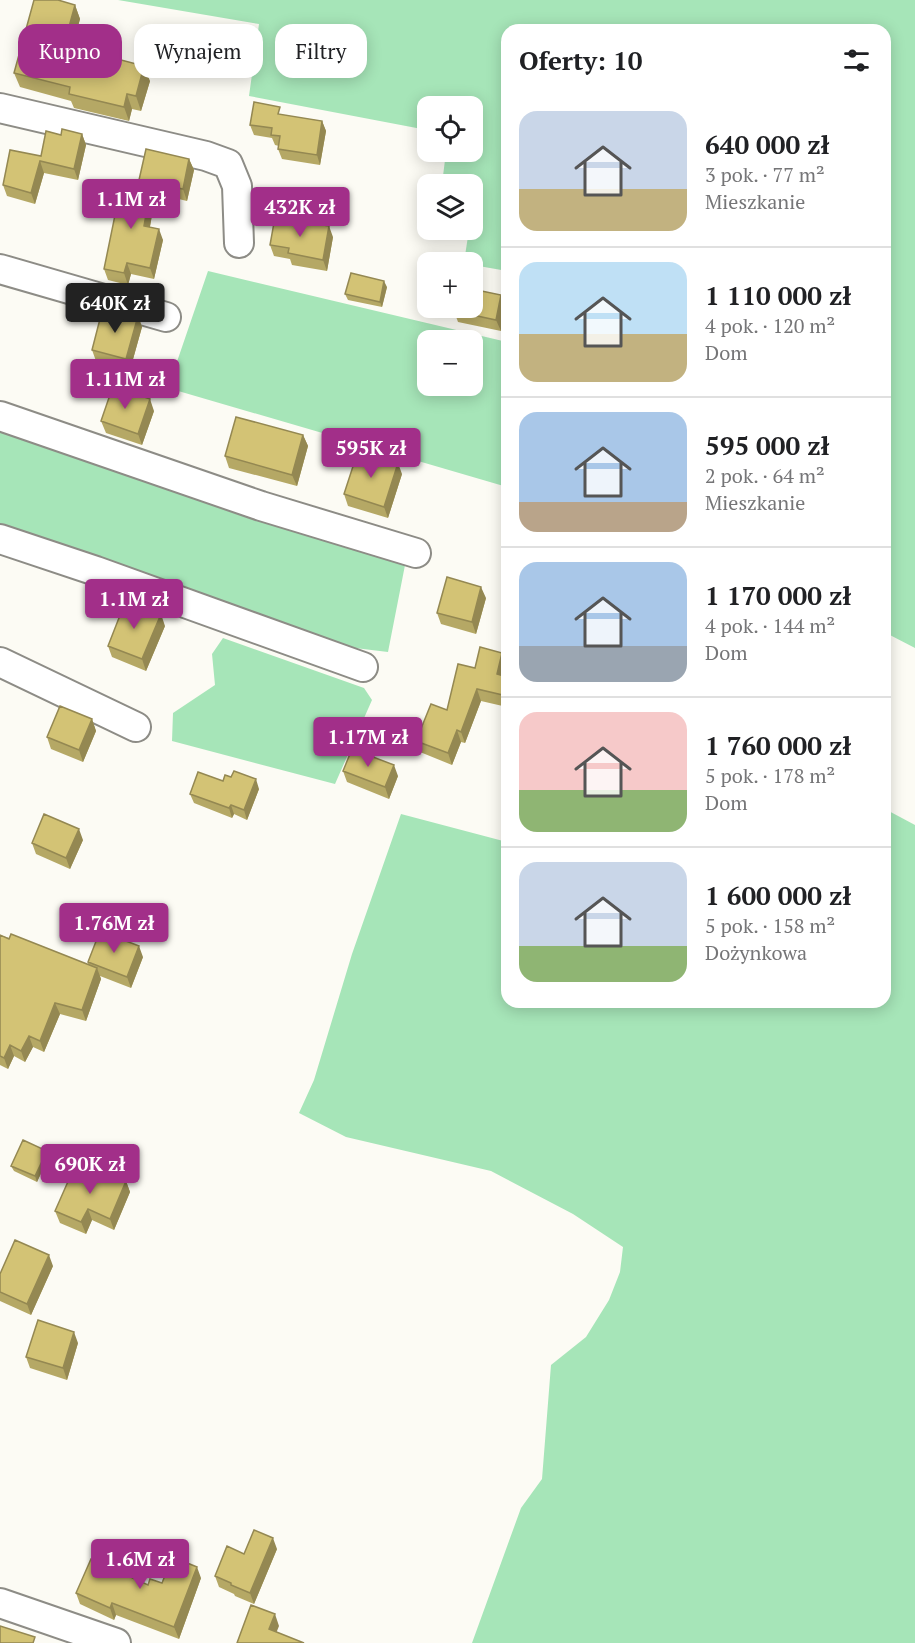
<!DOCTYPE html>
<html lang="pl">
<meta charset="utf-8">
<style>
body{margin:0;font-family:"PT Serif",serif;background:#f6f6f6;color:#202124;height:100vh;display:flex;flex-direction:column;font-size:22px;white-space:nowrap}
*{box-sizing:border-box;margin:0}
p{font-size:20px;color:#757577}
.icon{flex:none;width:33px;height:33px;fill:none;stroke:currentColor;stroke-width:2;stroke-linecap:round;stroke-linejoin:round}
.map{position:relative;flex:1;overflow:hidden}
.details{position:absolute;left:501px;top:24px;width:390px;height:984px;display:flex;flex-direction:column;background:#fff;border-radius:18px;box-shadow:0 3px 15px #0003}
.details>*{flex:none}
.top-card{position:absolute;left:18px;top:24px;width:393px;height:54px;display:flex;gap:12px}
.tools{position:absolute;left:417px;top:96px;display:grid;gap:12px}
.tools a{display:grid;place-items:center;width:66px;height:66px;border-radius:12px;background:#fff;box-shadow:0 3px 15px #0003;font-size:30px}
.price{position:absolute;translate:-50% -51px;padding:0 14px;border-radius:6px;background:#a22f89;color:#fff;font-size:20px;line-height:39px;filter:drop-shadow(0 2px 3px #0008)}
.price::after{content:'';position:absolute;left:50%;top:36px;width:18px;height:14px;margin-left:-9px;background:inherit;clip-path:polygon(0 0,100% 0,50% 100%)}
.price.on{background:#222;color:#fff}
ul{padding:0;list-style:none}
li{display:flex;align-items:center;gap:18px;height:150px;padding:0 18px}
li+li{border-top:2px solid #e0e0e0}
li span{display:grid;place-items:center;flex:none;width:168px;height:120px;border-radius:18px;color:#555}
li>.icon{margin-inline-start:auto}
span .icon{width:72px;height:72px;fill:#fffc;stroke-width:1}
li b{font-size:26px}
h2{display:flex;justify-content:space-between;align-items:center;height:72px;padding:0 18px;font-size:26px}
.chip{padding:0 21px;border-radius:18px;background:#fff;box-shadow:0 3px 15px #0003;font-size:21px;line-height:54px}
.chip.on{background:#a22f89;color:#fff}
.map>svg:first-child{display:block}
</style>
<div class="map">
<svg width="915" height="1643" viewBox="0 0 915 1643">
<rect width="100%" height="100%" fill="#fcfbf4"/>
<path fill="#a6e5b8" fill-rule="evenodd" d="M118,0H915V648L886,633L885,637V30H507V271L473,265L472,262H464L469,230H472L473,220L478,204L473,205L472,184H442L446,152H472V106H428L427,130L249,96L259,24Z
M208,271L507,342V487L168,388ZM428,340H472V386H428Z
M0,427L406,560L388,652L355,648L0,534Z
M223,638L364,688L372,700L335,784L172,741L173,713L215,685L212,654Z
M885,809L915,825V1643H472L521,1508L542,1479L551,1365L586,1337L609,1300L620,1272L623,1247L573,1214L491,1171L346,1137L299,1113L314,1080L352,954L401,814L507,842V1002H885Z"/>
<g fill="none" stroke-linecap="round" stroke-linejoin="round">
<g stroke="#8d8c86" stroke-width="32">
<path id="minor" d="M0,108L206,156L228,164L237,186L239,243
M0,269L166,317
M0,416L261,506L416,553
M0,539L96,571L363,667
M0,662L136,727
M0,1603L116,1643"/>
</g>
<use href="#minor" stroke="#fff" stroke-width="28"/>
</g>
<path fill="#b5a865" d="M75,5L80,19L72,47L150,81L141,111L132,109L129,121L74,108L71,101L20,87L14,73Z
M282,115L322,121L326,131L320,165L282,159L278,149L279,146L275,145L272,138L254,135L250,125Z
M82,134L86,145L78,180L44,173L35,204L7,196L3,185L41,156L61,135Z
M189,159L194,170L187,201L153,193L155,198L150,227L163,240L154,279L131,274L128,285L108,280L104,269L141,185L139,180Z
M333,237L327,271L292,265L290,259L274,256L270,245Z
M387,287L382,307L348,300L345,294Z
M505,306L501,331L458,322L454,311Z
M138,316L142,327L130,370L96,361L92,350L112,319Z
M154,411L142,445L106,433L101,421Z
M303,435L308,446L297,486L229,468L225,456Z
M402,474L388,518L348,506L344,494Z
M486,598L476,634L441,624L437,613Z
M165,626L146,671L112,657L108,646Z
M502,653L506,664L504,676L507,677V707L481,701L465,743L461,742L452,765L420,752L416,741L447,710L475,668Z
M92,719L96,731L83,762L51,749L47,737Z
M343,771L398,776L389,799L347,782Z
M223,781L259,789L247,820L234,814L232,818L194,803L190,794Z
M83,840L70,869L36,854L32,843Z
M0,935L88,964V962L143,957L131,988L100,976L101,979L86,1021L60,1014L44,1052L33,1047L25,1062L14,1056L8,1069L0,1065Z
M49,1156L37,1182L14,1171L11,1166Z
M100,1179L126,1181L130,1192L114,1230L92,1220L86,1234L60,1223L55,1211Z
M53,1266L31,1315L0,1301V1274Z
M78,1343L67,1380L30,1368L26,1357Z
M277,1549L254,1604L235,1596L234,1594L219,1587L215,1576L244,1554Z
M201,1578L179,1639L116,1615L114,1620L80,1604L76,1593Z"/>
<path fill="#948852" d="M75,5L80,19L69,60L64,45Z
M144,66L150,81L141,111L136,96Z
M127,94L132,109L129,121L124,107Z
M322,121L326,131L320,165L317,155Z
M82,134L86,145L78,180L74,169Z
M189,159L194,170L187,201L183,189Z
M40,161L44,173L35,204L31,193Z
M151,187L155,198L148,237L144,226Z
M329,226L333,237L327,271L323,260Z
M159,229L163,240L154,279L150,268Z
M127,263L131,274L128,285L124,273Z
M384,281L387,287L382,307L380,302Z
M501,295L505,306L501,331L496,320Z
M138,316L142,327L130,370L126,359Z
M150,399L154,411L142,445L138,434Z
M303,435L308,446L297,486L292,475Z
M398,463L402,474L388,518L384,507Z
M481,587L486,598L476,634L472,622Z
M161,614L165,626L146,671L142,659Z
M502,653L506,664L501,685L497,674Z
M477,689L481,701L465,743L461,732Z
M92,719L96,731L83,762L79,750Z
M457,730L461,742L452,765L448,753Z
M394,765L398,776L389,799L385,787Z
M256,779L259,789L247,820L244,810Z
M231,805L234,814L232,818L229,808Z
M79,829L83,840L70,869L66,858Z
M139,946L143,957L131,988L127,977Z
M97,968L101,979L86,1021L82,1010Z
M55,1003L60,1014L44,1052L40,1041Z
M29,1036L33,1047L25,1062L21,1051Z
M10,1045L14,1056L8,1069L4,1058Z
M47,1151L49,1156L37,1182L35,1176Z
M126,1181L130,1192L114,1230L110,1219Z
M88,1209L92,1220L86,1234L81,1222Z
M49,1255L53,1266L31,1315L27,1304Z
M74,1332L78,1343L67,1380L63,1368Z
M273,1538L277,1549L254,1604L250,1593Z
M197,1567L201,1578L179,1639L174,1627Z
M112,1603L116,1615L114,1620L110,1608Z
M275,1614L279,1626L273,1641L269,1629Z"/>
<path fill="#d3c375" stroke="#948852" stroke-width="1.5" d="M34,0H58L75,5L64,45L144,66L136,96L127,94L124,107L69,94L70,87L14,73Z
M254,102L280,107L278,114L322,121L317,155L278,149L280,136L271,135L272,128L250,125Z
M62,129L82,134L74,169L40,161L31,193L3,185L10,150L41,156L46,131L61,135Z
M146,149L189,159L183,189L139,180Z
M122,181L151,187L144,226L159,229L150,268L127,263L124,273L104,269Z
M275,217L329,226L323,260L288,253L289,248L270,245Z
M351,273L384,281L380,302L345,294Z
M472,289L501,295L496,320L454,311L455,308H472Z
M114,309L138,316L126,359L92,350L101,315L112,319Z
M113,386L150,399L138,434L101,421Z
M236,417L303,435L292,475L225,456Z
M358,451L398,463L384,507L344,494Z
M447,577L481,587L472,622L437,613Z
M126,600L161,614L142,659L108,646Z
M480,647L502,653L497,674L507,677V696L477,689L461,732L457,730L448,753L416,741L431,704L447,710L458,664L475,668Z
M60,706L92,719L79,750L47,737Z
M352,749L394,765L385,787L343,771Z
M234,771L256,779L244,810L231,805L229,808L190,794L198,772L223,781L225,775L231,777Z
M44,814L79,829L66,858L32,843Z
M100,931L139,946L127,977L88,962Z
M11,934L97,968L82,1010L55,1003L40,1041L29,1036L21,1051L10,1045L4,1058L0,1056V935L9,939Z
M23,1140L47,1151L35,1176L11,1166Z
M74,1168L100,1179L104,1171L126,1181L110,1219L88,1209L81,1222L55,1211Z
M15,1240L49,1255L27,1304L0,1292V1274Z
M38,1320L74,1332L63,1368L26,1357Z
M254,1530L273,1538L250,1593L231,1585V1583L215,1576L227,1546L244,1554Z
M175,1558L197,1567L174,1627L112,1603L110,1608L76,1593L91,1559L148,1585L150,1579L162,1583L170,1563L172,1564Z
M251,1605L275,1614L269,1629L304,1643H237Z
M0,1626L35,1637L33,1643H0Z"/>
</svg>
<div class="tools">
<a><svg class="icon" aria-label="locate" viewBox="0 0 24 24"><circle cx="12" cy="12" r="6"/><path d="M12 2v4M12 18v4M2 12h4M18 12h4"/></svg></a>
<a><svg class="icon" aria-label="layers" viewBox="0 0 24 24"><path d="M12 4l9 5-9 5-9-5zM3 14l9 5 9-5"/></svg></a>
<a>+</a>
<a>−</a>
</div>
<b class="price" style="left:131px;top:230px">1.1M zł</b>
<b class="price" style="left:300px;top:238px">432K zł</b>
<b class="price on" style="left:115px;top:334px">640K zł</b>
<b class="price" style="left:125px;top:410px">1.11M zł</b>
<b class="price" style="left:371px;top:479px">595K zł</b>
<b class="price" style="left:134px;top:630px">1.1M zł</b>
<b class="price" style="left:368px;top:768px">1.17M zł</b>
<b class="price" style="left:114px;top:954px">1.76M zł</b>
<b class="price" style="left:90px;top:1195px">690K zł</b>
<b class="price" style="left:140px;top:1590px">1.6M zł</b>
<div class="top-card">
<a class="chip on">Kupno</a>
<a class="chip">Wynajem</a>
<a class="chip">Filtry</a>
</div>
<section class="details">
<h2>Oferty: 10<svg class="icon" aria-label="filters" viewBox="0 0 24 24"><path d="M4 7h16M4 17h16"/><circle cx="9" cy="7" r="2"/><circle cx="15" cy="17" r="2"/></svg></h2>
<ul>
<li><span style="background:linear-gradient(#c9d6e8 65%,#c2b280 0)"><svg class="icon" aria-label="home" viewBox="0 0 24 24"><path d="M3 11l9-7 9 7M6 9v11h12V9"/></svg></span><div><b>640 000 zł</b><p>3 pok. · 77 m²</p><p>Mieszkanie</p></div></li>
<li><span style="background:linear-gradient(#bfe0f5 60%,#c2b280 0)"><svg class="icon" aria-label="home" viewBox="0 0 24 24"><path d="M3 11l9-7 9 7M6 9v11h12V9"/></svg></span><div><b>1 110 000 zł</b><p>4 pok. · 120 m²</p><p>Dom</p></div></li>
<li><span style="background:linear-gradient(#a9c7e8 75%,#b9a48a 0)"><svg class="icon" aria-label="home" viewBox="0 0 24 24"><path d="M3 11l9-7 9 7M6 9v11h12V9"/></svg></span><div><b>595 000 zł</b><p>2 pok. · 64 m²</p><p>Mieszkanie</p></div></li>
<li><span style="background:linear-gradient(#a9c7e8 70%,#9aa5b1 0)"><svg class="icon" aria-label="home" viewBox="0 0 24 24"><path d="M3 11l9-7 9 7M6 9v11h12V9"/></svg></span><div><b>1 170 000 zł</b><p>4 pok. · 144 m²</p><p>Dom</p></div></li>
<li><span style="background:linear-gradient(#f6c9c9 65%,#8fb573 0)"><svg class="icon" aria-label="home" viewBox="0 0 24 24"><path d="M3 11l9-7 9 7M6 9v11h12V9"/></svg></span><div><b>1 760 000 zł</b><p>5 pok. · 178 m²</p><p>Dom</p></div></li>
<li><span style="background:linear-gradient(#c9d6e8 70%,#8fb573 0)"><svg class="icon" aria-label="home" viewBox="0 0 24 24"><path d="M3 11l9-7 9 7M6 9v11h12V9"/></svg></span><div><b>1 600 000 zł</b><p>5 pok. · 158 m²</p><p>Dożynkowa</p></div></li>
</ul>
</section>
</div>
